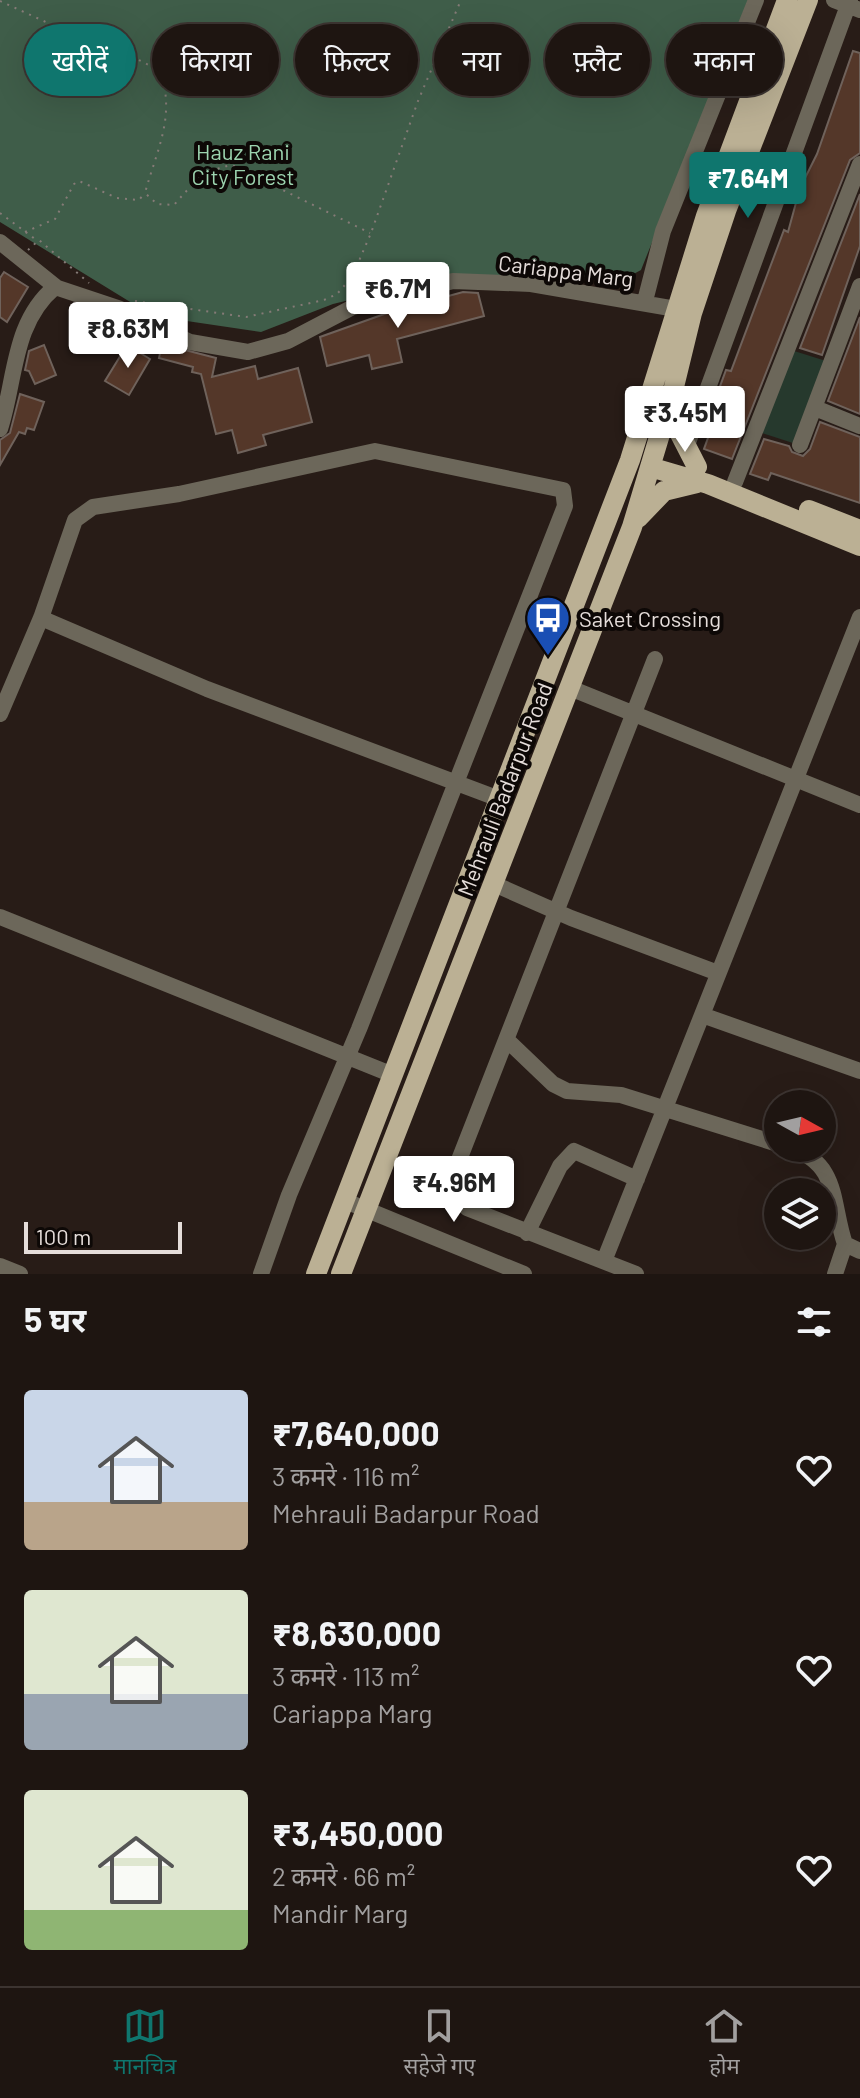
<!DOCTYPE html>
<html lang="hi">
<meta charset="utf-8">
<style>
body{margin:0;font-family:Barlow,"Noto Sans Devanagari",sans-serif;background:#2b221f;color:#f1f3f6;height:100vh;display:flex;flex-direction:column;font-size:30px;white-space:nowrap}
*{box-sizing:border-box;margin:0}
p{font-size:26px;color:#a19f9f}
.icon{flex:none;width:44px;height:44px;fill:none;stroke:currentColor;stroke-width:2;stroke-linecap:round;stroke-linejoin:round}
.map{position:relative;height:1274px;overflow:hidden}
.drawer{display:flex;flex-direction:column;background:#1e1511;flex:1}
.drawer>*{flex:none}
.banner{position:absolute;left:24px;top:24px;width:812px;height:72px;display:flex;gap:16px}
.needle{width:52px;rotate:98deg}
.fabs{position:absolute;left:764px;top:1090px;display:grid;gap:16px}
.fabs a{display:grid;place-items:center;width:72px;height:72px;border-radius:50%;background:#1e1511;box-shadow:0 8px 32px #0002,0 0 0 2px #3c3431;font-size:40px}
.scale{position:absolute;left:24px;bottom:20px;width:158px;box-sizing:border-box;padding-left:8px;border:4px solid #e5ddda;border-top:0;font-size:22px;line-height:28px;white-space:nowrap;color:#e5ddda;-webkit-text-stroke:6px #0d0806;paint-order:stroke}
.price{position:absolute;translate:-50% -68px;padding:0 18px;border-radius:8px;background:#fff;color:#222;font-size:26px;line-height:52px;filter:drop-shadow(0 2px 4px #0008)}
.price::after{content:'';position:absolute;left:50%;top:48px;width:24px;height:18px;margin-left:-12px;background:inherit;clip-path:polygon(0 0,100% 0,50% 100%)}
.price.active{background:#0f766e;color:#fff}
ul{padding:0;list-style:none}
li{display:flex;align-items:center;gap:24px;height:200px;padding:0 24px}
li span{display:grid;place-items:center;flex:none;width:224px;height:160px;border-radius:8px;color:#555}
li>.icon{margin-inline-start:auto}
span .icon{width:96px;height:96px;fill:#fffc;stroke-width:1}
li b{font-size:34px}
h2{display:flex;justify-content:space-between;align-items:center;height:96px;padding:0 24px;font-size:34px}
.chip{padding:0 28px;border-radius:36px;background:#1e1511;box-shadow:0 8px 32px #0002,0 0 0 2px #3c3431;font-size:28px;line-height:72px}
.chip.active{background:#0f766e;color:#fff}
.tab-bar{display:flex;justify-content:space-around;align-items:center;height:112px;border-top:2px solid #3c3431;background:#1e1511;font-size:22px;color:#a19f9f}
.tab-bar a{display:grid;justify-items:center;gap:4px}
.tab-bar .active{color:#0f766e}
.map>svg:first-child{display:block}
</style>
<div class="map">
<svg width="860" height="1274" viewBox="0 0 860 1274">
<rect width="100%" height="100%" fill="#281c17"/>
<path fill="#26392d" d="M791,350L826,361L796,444L762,433Z"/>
<path fill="#3f5d49" d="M0,0H749L641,270L628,277L452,275L333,304L261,332L153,316L0,222Z"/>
<path fill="#543729" stroke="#6f625b" stroke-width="2" d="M853,51L860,53V153L850,160L732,459L704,449L713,424L707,422L726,370L731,371L784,230L788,232L800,188L817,154Z
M860,194V246L822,355L800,348Z
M4,272L28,287L7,322L0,317V278Z
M463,292L478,293L484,316L397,339L402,362L372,369L369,355L327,366L320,337L390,312Z
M860,317V414L828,401Z
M162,344L216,358L212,377L255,366L258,379L298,368L312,422L263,435L266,445L238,453L232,430L216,434L201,374L192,372L193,367L159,358Z
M44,345L56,375L35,384L29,371L25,370L28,356L29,351Z
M127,345L150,359L129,395L105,381Z
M20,394L44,402L34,430L27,428L25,434L19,432L0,465V440L10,433Z
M820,422L860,437V503L771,473L768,480L750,474L764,439L789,446L792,452L803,456L810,449Z"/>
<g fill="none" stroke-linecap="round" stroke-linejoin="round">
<path stroke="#857b77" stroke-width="2" stroke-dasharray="2 6" stroke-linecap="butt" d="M0,1L98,46L114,47L160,71C176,116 157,149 145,193L157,204L174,205C191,185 206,169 232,165L370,233
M0,213L35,239
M25,232L55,219L74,184L79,181L117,198L139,200L144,194
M28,250L39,240L89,283
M135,301L246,317L324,300L337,294L352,277L371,233L418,101L461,0"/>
<path stroke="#6c675a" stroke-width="16" d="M834,0L860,10
M0,242L56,287
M645,301L663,231L756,0
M815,408L860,426
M0,429C16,380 12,323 55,287L118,308L190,342L248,352L288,341L353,307L453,281L531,284L676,309
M800,445L860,286
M686,448L850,0
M735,482L860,164
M860,617L702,1015L860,1071
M41,618L207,689L502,800
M570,688L860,805
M0,714L41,618L75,520L93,507L179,494L375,451L563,490L565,506L359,1029L289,1195L261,1274
M494,884L571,918L718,973
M0,917L393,1075
M507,1040L553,1084L567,1091L621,1095L778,1144
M790,1148C840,1163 831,1204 845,1244L860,1251
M343,1200L524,1274
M527,1233L560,1166L574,1151L637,1179
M604,1261L702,1015
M0,1266L20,1274
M636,1274L467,1208L452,1194L450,1183L655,659
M835,1274L845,1244"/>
<path stroke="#bbb094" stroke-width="20" d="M673,399L677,428L697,467
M650,467L708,484L860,546
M809,510L860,530
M638,518L664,491L697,483
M316,1274L630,460L706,216L787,0
M341,1274L632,527L673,391L692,313L726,211L808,0"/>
</g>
<defs>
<g id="bus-pin" transform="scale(2.3)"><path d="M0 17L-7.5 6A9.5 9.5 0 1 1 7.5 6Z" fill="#1a4fb4" stroke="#0d0806"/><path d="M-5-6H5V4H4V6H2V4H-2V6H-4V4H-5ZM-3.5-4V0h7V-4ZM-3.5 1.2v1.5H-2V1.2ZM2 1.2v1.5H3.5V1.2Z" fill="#fff"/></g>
</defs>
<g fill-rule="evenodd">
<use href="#bus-pin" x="548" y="618"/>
</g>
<g text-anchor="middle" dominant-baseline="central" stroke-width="8" stroke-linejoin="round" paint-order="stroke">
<g font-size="22" fill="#9cd4af" stroke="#0d0806">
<text x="243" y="151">Hauz Rani<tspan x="243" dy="25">City Forest</tspan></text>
</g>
<g font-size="22" fill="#e5ddda" stroke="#0d0806">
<text transform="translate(566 270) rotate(7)">Cariappa Marg</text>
<text transform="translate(504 789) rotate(-69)">Mehrauli Badarpur Road</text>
</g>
<g font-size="22" fill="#e5ddda" stroke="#0d0806" text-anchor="start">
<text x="579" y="618">Saket Crossing</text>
</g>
</g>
</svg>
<div class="fabs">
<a><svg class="needle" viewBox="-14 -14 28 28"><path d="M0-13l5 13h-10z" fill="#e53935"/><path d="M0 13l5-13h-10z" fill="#a19f9f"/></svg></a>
<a><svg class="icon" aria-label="layers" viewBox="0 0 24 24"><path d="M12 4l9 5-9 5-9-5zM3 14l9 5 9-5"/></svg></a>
</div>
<div class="scale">100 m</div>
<b class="price active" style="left:748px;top:220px">₹7.64M</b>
<b class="price" style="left:398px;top:330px">₹6.7M</b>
<b class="price" style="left:128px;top:370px">₹8.63M</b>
<b class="price" style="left:685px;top:454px">₹3.45M</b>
<b class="price" style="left:454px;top:1224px">₹4.96M</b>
<div class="banner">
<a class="chip active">खरीदें</a>
<a class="chip">किराया</a>
<a class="chip">फ़िल्टर</a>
<a class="chip">नया</a>
<a class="chip">फ़्लैट</a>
<a class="chip">मकान</a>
</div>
</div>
<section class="drawer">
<h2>5 घर<svg class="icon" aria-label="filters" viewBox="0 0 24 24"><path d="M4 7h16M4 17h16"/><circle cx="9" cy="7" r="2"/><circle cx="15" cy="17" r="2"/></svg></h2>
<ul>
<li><span style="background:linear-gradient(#c9d6e8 70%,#b9a48a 0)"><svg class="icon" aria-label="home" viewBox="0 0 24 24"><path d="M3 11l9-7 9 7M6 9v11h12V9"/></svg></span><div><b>₹7,640,000</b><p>3 कमरे · 116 m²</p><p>Mehrauli Badarpur Road</p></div><svg class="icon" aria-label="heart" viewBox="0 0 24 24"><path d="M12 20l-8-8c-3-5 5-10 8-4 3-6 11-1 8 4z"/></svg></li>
<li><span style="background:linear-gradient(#dfe7d0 65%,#9aa5b1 0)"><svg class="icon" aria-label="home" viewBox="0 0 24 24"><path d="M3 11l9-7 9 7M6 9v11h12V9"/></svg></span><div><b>₹8,630,000</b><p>3 कमरे · 113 m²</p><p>Cariappa Marg</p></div><svg class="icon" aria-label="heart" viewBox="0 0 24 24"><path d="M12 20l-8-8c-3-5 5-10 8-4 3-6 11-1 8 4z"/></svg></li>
<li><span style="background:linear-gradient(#dfe7d0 75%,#8fb573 0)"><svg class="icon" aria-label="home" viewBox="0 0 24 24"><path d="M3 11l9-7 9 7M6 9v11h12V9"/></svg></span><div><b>₹3,450,000</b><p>2 कमरे · 66 m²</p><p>Mandir Marg</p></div><svg class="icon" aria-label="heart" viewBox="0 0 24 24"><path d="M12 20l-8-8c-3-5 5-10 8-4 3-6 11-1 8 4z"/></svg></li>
</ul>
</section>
<nav class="tab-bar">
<a class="active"><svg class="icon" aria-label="map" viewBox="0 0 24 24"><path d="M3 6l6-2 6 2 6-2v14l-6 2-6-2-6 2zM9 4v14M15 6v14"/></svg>मानचित्र</a>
<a><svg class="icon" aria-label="saved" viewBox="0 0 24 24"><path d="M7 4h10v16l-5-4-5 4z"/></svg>सहेजे गए</a>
<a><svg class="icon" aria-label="home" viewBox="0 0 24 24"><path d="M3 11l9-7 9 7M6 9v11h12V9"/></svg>होम</a>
</nav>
